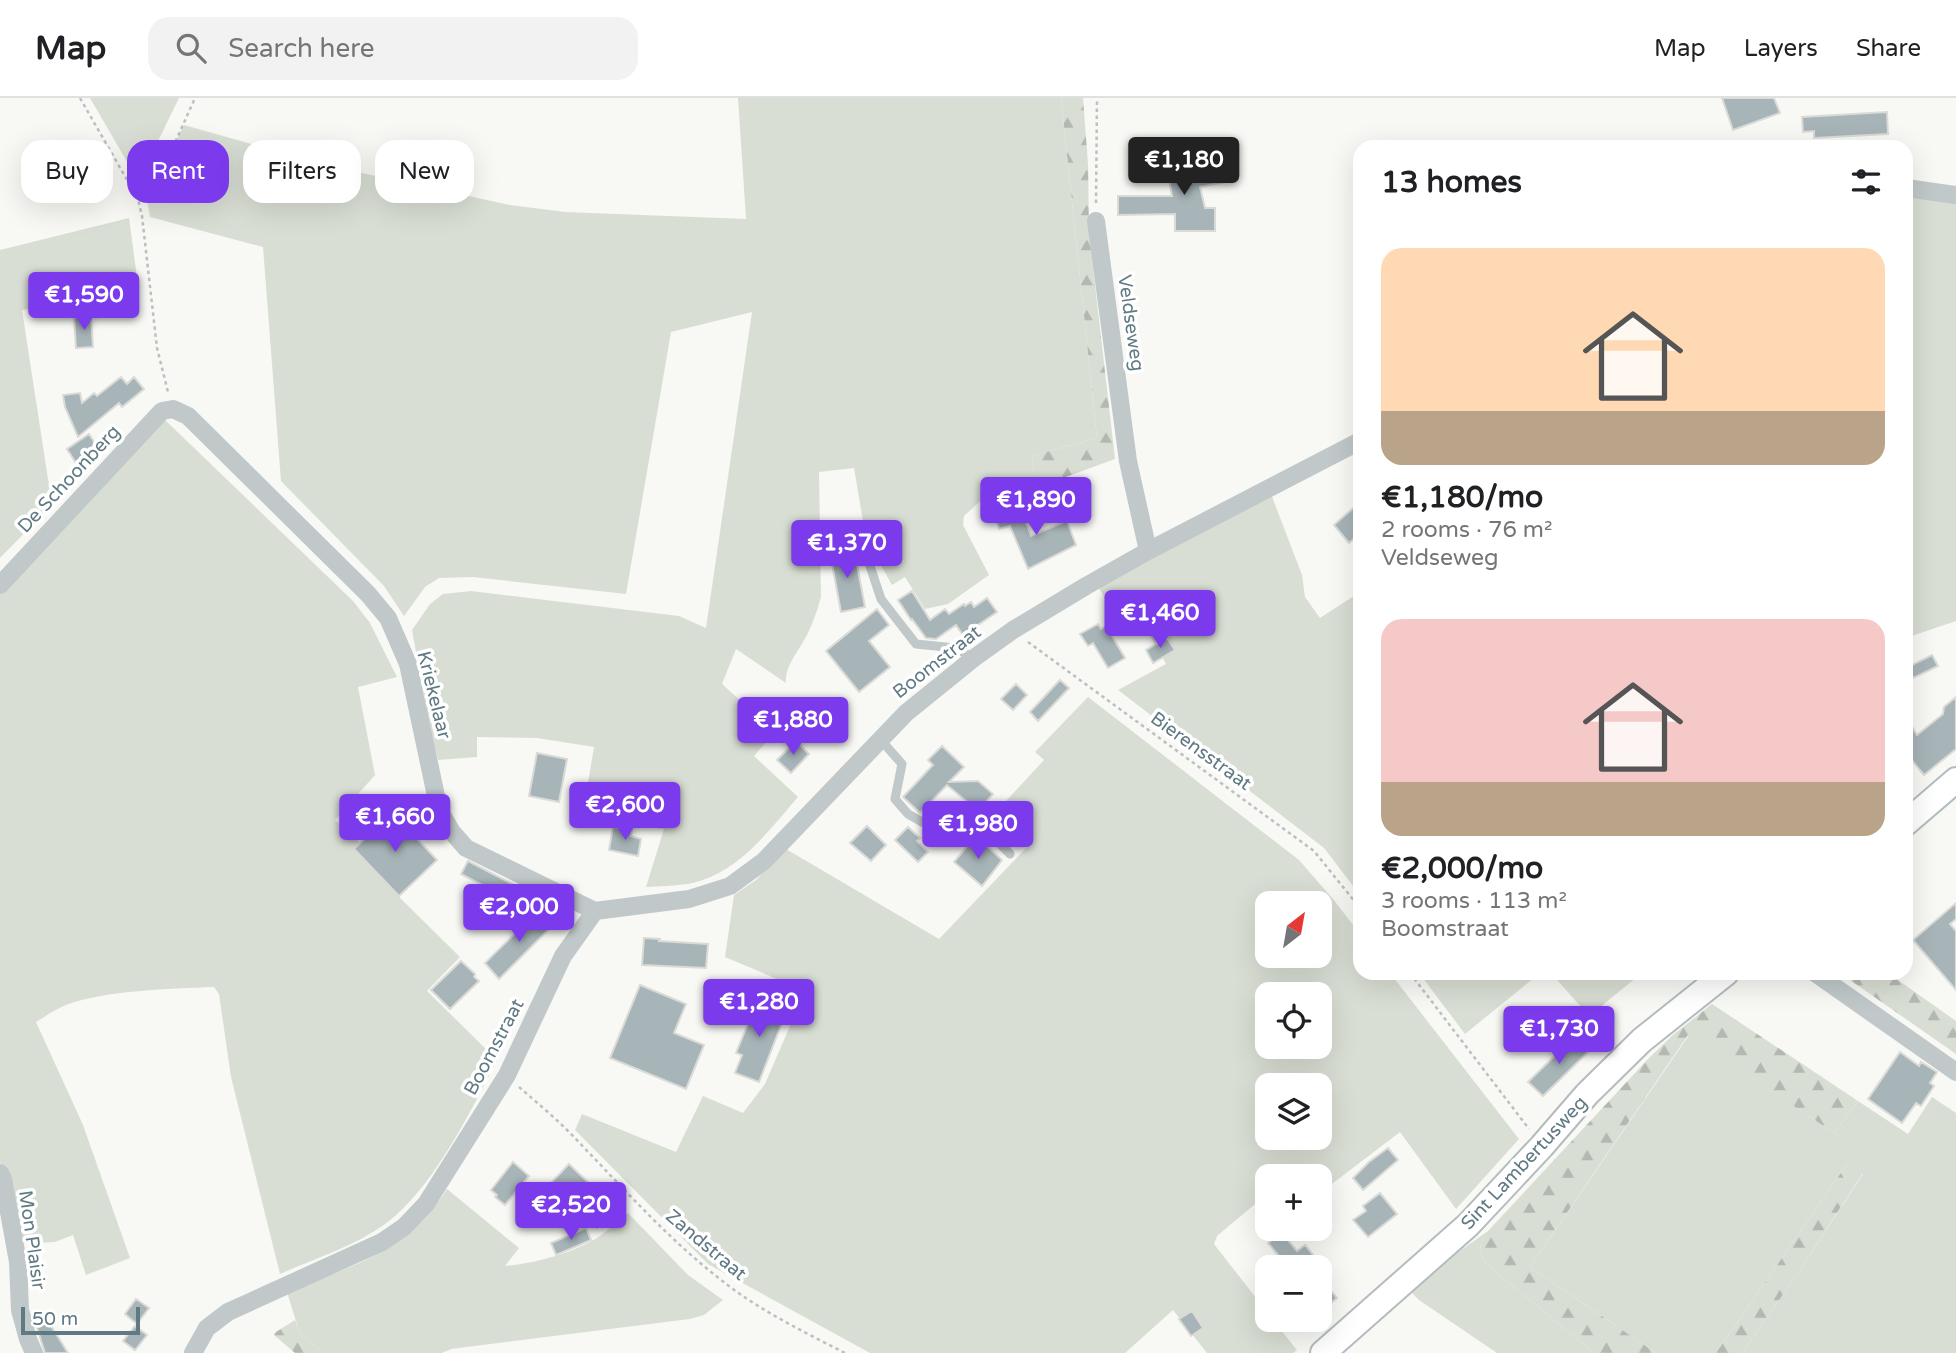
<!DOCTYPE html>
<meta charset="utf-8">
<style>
body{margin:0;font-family:"Varela Round",sans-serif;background:#f2f2f2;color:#202124;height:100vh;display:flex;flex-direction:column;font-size:26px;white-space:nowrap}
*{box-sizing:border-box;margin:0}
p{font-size:23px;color:#757577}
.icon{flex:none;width:38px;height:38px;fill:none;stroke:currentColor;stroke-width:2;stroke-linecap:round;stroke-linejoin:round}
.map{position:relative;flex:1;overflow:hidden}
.side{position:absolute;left:1353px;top:42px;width:560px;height:840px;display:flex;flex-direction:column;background:#fff;border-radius:21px;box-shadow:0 7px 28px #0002}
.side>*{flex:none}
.hud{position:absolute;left:21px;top:42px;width:665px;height:63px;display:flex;gap:14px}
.needle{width:46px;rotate:31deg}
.fabs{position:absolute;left:1255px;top:793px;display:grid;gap:14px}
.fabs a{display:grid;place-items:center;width:77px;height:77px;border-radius:14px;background:#fff;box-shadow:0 7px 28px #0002;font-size:35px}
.scale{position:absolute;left:21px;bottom:18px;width:119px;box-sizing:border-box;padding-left:7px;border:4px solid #607a83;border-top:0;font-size:19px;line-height:24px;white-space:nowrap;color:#607a83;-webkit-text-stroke:5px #fff;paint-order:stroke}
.price{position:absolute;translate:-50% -60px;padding:0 16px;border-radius:7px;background:#7c3aed;color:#fff;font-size:23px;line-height:46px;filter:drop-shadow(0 2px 4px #0008)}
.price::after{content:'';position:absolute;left:50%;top:42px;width:21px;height:16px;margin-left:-10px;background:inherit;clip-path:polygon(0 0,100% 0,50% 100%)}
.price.active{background:#222;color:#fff}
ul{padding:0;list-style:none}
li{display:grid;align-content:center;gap:14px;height:371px;padding:0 28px}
li span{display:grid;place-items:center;height:217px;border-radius:21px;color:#555}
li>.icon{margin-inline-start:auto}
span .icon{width:126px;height:126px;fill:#fffc;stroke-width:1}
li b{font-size:30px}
h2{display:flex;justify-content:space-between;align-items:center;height:84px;padding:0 28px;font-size:30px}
.tag{padding:0 24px;border-radius:21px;background:#fff;box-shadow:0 7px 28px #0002;font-size:24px;line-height:63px}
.tag.active{background:#7c3aed;color:#fff}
header{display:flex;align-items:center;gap:42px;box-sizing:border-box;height:98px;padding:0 35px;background:#fff;border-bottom:2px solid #e0e0e0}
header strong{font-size:33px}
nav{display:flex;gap:38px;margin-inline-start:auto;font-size:24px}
.search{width:490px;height:63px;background:#f2f2f2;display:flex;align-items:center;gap:18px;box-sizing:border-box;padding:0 24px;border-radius:21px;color:#757577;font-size:26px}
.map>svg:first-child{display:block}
</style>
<header>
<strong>Map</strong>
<div class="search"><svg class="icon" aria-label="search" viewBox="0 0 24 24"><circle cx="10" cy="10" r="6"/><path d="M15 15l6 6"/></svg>Search here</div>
<nav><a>Map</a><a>Layers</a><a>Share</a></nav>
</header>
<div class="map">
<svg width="1956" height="1255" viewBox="0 0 1956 1255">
<defs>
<pattern id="forest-firs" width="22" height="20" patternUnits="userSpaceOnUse" patternTransform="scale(1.75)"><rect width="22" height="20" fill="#d9ded4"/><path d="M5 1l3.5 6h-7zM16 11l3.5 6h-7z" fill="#b3b9b1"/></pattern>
</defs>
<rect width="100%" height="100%" fill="#f8f8f5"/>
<path fill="#d9ded4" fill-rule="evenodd" d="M90,0H179L142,76L137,81Z
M738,0H1061L1097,340L1032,358L1036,390L987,397L964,418L963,427L989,477L948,506L925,511L905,479L892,487L866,441L854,370L819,374L821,499C817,513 813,525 807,537C800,551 784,569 786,585L736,551L722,586L775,634L754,658L798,699C770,731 743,769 700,783C684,788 664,788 646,789L664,731L582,720L594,649L537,640L477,639V659L438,662L431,636L412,532L430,506L443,496L471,493L679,518L706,530L752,214L671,234L626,496L473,479L439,480L425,489L404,518L384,488L281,383L263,149L150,119L147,102L184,27L334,69L510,107L565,114L746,121Z
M1906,96L1956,102V523L1906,540Z
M129,120L139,194L22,212L52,407L0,460V152Z
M164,321L354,504L370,525L397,579L358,589L375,677L335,722L408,788L399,799L460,859L427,893L497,962C471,1013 437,1081 395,1118C363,1146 318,1159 280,1176L231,979L219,896L214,889C170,891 106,892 66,907C56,911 46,918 36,924L83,1027L130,1160L86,1177L73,1137L55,1144L16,1146L11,1111L0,1064V493Z
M1271,396L1302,477L1305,499L1320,520L1360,494V797L1324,750L1118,592L1166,566L1132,505L1113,514L1097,487Z
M1088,599L1299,762L1333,801L1360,836V875H1390L1519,1041L1456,1111L1400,1034L1320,1095V1078H1305L1298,1068L1287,1078H1267V1096L1217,1138L1214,1146L1267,1214V1222H1273L1297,1252L1293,1255H1207L1173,1212L1125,1255H870L708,1166L575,1032L582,1016L676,1054L703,998L743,1015L765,986L805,893L725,859L734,797L756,782L786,751L939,841L1029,747L994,716L1044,662L1035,654ZM1267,805H1320V858H1267ZM1267,896H1320V948H1267ZM1267,987H1320V1040H1267Z
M1419,875H1540L1465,936Z
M1551,875H1642L1589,918Z
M1689,937L1834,1035L1858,1003L1908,1036L1932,999L1956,1015V1255H1742L1796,1178L1863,1076L1847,1066L1716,1255H1656L1530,1169Z
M447,1091L519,1150L505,1168C536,1165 570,1156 597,1140C608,1133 618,1123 628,1115L688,1177L723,1202L704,1217L690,1221L451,1251L442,1255H323L299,1233L287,1194C328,1177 382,1161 415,1130C427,1119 438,1105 447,1091Z
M1488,1133C1479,1145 1478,1151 1485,1165L1594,1255H1497L1419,1202L1411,1194L1457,1155Z"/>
<path fill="url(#forest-firs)" d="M1061,0H1083L1088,66L1089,134L1115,361L1036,390L1032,358L1097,340Z
M1840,875H1888L1956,923V956Z
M1712,906L1858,1003L1834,1035L1688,937L1530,1169L1656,1255H1594L1485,1165C1478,1151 1479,1145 1488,1133L1649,960L1673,937Z
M1847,1066L1863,1075L1796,1178L1742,1255H1716Z
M295,1222L299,1233L323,1255H295L274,1237L276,1234Z"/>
<path fill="#a7b4b8" stroke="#dadad7" stroke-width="2" d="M1722,0H1774L1780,15L1733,32Z
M1887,14L1888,36L1814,40V33L1803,34L1802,19Z
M1230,57L1235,82L1200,89L1205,110H1215V133H1175V116L1118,117V98H1172L1168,77L1186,74L1185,69Z
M91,218L93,249L76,250L74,220Z
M121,279L127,286L134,279L144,291L122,309L119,305L78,339L65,309L63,297L80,295L82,305L94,295L97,298Z
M89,336L98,350L76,365L67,351Z
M1360,404V436L1349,445L1334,427Z
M1019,407L1031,438L1067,423L1076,447L1028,471L1010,428L999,431L994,415Z
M854,451L865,509L841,514L830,455Z
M912,493L930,522L945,511L949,516L964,506L965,508L971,504L974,509L987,500L997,514L963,537L956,527L936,541L926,540L912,521L911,522L898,502Z
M877,511L889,527L869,543L890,569L859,594L826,553Z
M1098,526L1101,531L1106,528L1125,560L1108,570L1093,545L1088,548L1080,536Z
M1167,540L1175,552L1153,565L1146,552Z
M1932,557L1938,568L1913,580L1908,569Z
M1060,582L1069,590L1038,623L1030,614Z
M1016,586L1027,597L1013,612L1001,601Z
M1956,599V651L1924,677L1906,655V618L1917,637L1943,616L1944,609Z
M796,643L809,656L791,675L777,662Z
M942,648L964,669L949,684L978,683L993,696L978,713L947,687L920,715L903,699L933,667L928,662Z
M537,655L567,661L559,704L529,698Z
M392,714L437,762L399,798L354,751Z
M867,728L886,747L871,763L850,745Z
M613,729L632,732L631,738L641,741L638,758L609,752Z
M908,729L920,740L917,743L928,754L918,764L895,742Z
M976,738L1002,762L982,788L954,764Z
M468,763L520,790L513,803L461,776Z
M1956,805V821L1950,826L1956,833V892L1913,842Z
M539,812L553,827L499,881L485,865Z
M644,840L660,841L659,843L708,846L706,870L642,867Z
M461,863L475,876L474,879L479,883L450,911L431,892Z
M640,887L686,906L674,935L704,947L686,991L610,960Z
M758,901L787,912L759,984L735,975L742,957L736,955Z
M1575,938L1589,953L1543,998L1528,984Z
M1900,954L1919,968L1921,964L1937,974L1930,985L1934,988L1921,1008L1916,1005L1902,1025L1868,1001Z
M1388,1050L1398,1062L1363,1092L1353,1080L1369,1064Z
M513,1064L529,1078L505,1107L495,1099L497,1097L491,1092Z
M569,1066L615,1110L597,1130L550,1086Z
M1380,1095L1397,1116L1368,1139L1353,1122L1366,1113L1363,1108Z
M586,1130L591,1142L556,1157L551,1145Z
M1281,1134L1297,1153L1305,1147L1317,1162L1309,1169H1288L1268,1145Z
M1320,1179L1337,1200L1320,1214Z
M136,1201L149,1210L137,1226L125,1216Z
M1192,1213L1203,1230L1191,1238L1179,1221Z
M48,1223L68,1255H45L37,1230Z
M135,1228L147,1237L135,1252L123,1243Z"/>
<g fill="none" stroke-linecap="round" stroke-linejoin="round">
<g stroke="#b3bcbf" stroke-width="28">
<path id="secondary" d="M1906,725L1956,682
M1323,1255L1468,1127L1542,1048L1587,996L1642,942L1726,875"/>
</g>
<path stroke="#bbc0c2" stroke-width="2.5" stroke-dasharray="3.5 3.5" stroke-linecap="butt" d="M80,0L138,101L142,118L157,250L168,294
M138,101L157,85L195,0
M1096,105L1097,0
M1028,544L1314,753L1360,810
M1410,875L1529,1031
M519,989C535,1003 552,1017 567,1032C618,1084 666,1140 725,1185C761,1213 804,1234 845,1255"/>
<path stroke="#c0c8ca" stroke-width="9" d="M861,441L881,501L916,546L955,550L974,560
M880,641L902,666L895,701L908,716L922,724L955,710L972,717L1010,756"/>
<path stroke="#c0c8ca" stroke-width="18" d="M1906,90L1956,97
M1096,123L1128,363L1148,453
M0,487L162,313L173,311L188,318L368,496L388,520L408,566L439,712L452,734L466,750L595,813
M1815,875L1956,974
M0,1075L3,1081L18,1164L20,1212L28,1241L34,1255
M193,1255L207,1230L228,1214L382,1144L404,1129L426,1106L507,977L563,858L595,813L689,801L730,788L764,763L906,615L974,560L1013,532L1086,488L1148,453L1360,343"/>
<use href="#secondary" stroke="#fff" stroke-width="24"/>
</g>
<g text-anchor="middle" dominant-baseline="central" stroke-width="7" stroke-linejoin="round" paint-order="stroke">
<g font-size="19" fill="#607a83" stroke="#fff">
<text transform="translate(1131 225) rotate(82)">Veldseweg</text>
<text transform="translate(69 381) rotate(-47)">De Schoonberg</text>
<text transform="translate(937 564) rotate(-38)">Boomstraat</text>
<text transform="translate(434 597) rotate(76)">Kriekelaar</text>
<text transform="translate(1201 653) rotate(36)">Bierensstraat</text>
<text transform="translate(494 949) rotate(-62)">Boomstraat</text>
<text transform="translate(1524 1065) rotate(-47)">Sint Lambertusweg</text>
<text transform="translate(32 1142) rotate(82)">Mon Plaisir</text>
<text transform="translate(706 1147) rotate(40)">Zandstraat</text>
</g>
</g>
</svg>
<div class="fabs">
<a><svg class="needle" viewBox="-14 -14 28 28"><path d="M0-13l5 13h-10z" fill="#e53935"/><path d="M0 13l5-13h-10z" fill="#757577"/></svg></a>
<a><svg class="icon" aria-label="locate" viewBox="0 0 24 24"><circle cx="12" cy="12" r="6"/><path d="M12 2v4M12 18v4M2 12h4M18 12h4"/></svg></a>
<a><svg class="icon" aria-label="layers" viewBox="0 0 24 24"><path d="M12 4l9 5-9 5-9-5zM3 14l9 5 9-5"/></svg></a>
<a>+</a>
<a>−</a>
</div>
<div class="scale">50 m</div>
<b class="price active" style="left:1184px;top:99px">€1,180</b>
<b class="price" style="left:84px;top:234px">€1,590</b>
<b class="price" style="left:1036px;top:439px">€1,890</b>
<b class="price" style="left:847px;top:482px">€1,370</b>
<b class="price" style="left:1160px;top:552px">€1,460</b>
<b class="price" style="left:793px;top:659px">€1,880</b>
<b class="price" style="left:625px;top:744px">€2,600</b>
<b class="price" style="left:395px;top:756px">€1,660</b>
<b class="price" style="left:978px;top:763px">€1,980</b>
<b class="price" style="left:519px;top:846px">€2,000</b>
<b class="price" style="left:759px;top:941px">€1,280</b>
<b class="price" style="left:1559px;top:968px">€1,730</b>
<b class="price" style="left:571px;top:1144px">€2,520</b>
<div class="hud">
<a class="tag">Buy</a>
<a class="tag active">Rent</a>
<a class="tag">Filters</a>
<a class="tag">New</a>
</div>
<section class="side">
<h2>13 homes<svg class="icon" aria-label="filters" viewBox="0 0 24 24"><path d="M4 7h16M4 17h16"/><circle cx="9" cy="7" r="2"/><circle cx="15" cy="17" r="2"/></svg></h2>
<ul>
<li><span style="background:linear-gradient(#ffd9b3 75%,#b9a48a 0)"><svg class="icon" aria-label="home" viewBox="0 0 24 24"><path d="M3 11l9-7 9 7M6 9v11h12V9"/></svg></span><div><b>€1,180/mo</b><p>2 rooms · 76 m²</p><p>Veldseweg</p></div></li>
<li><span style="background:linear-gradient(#f6c9c9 75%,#b9a48a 0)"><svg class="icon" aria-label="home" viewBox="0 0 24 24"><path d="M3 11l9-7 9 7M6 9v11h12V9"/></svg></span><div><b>€2,000/mo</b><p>3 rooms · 113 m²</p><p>Boomstraat</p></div></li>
</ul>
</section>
</div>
